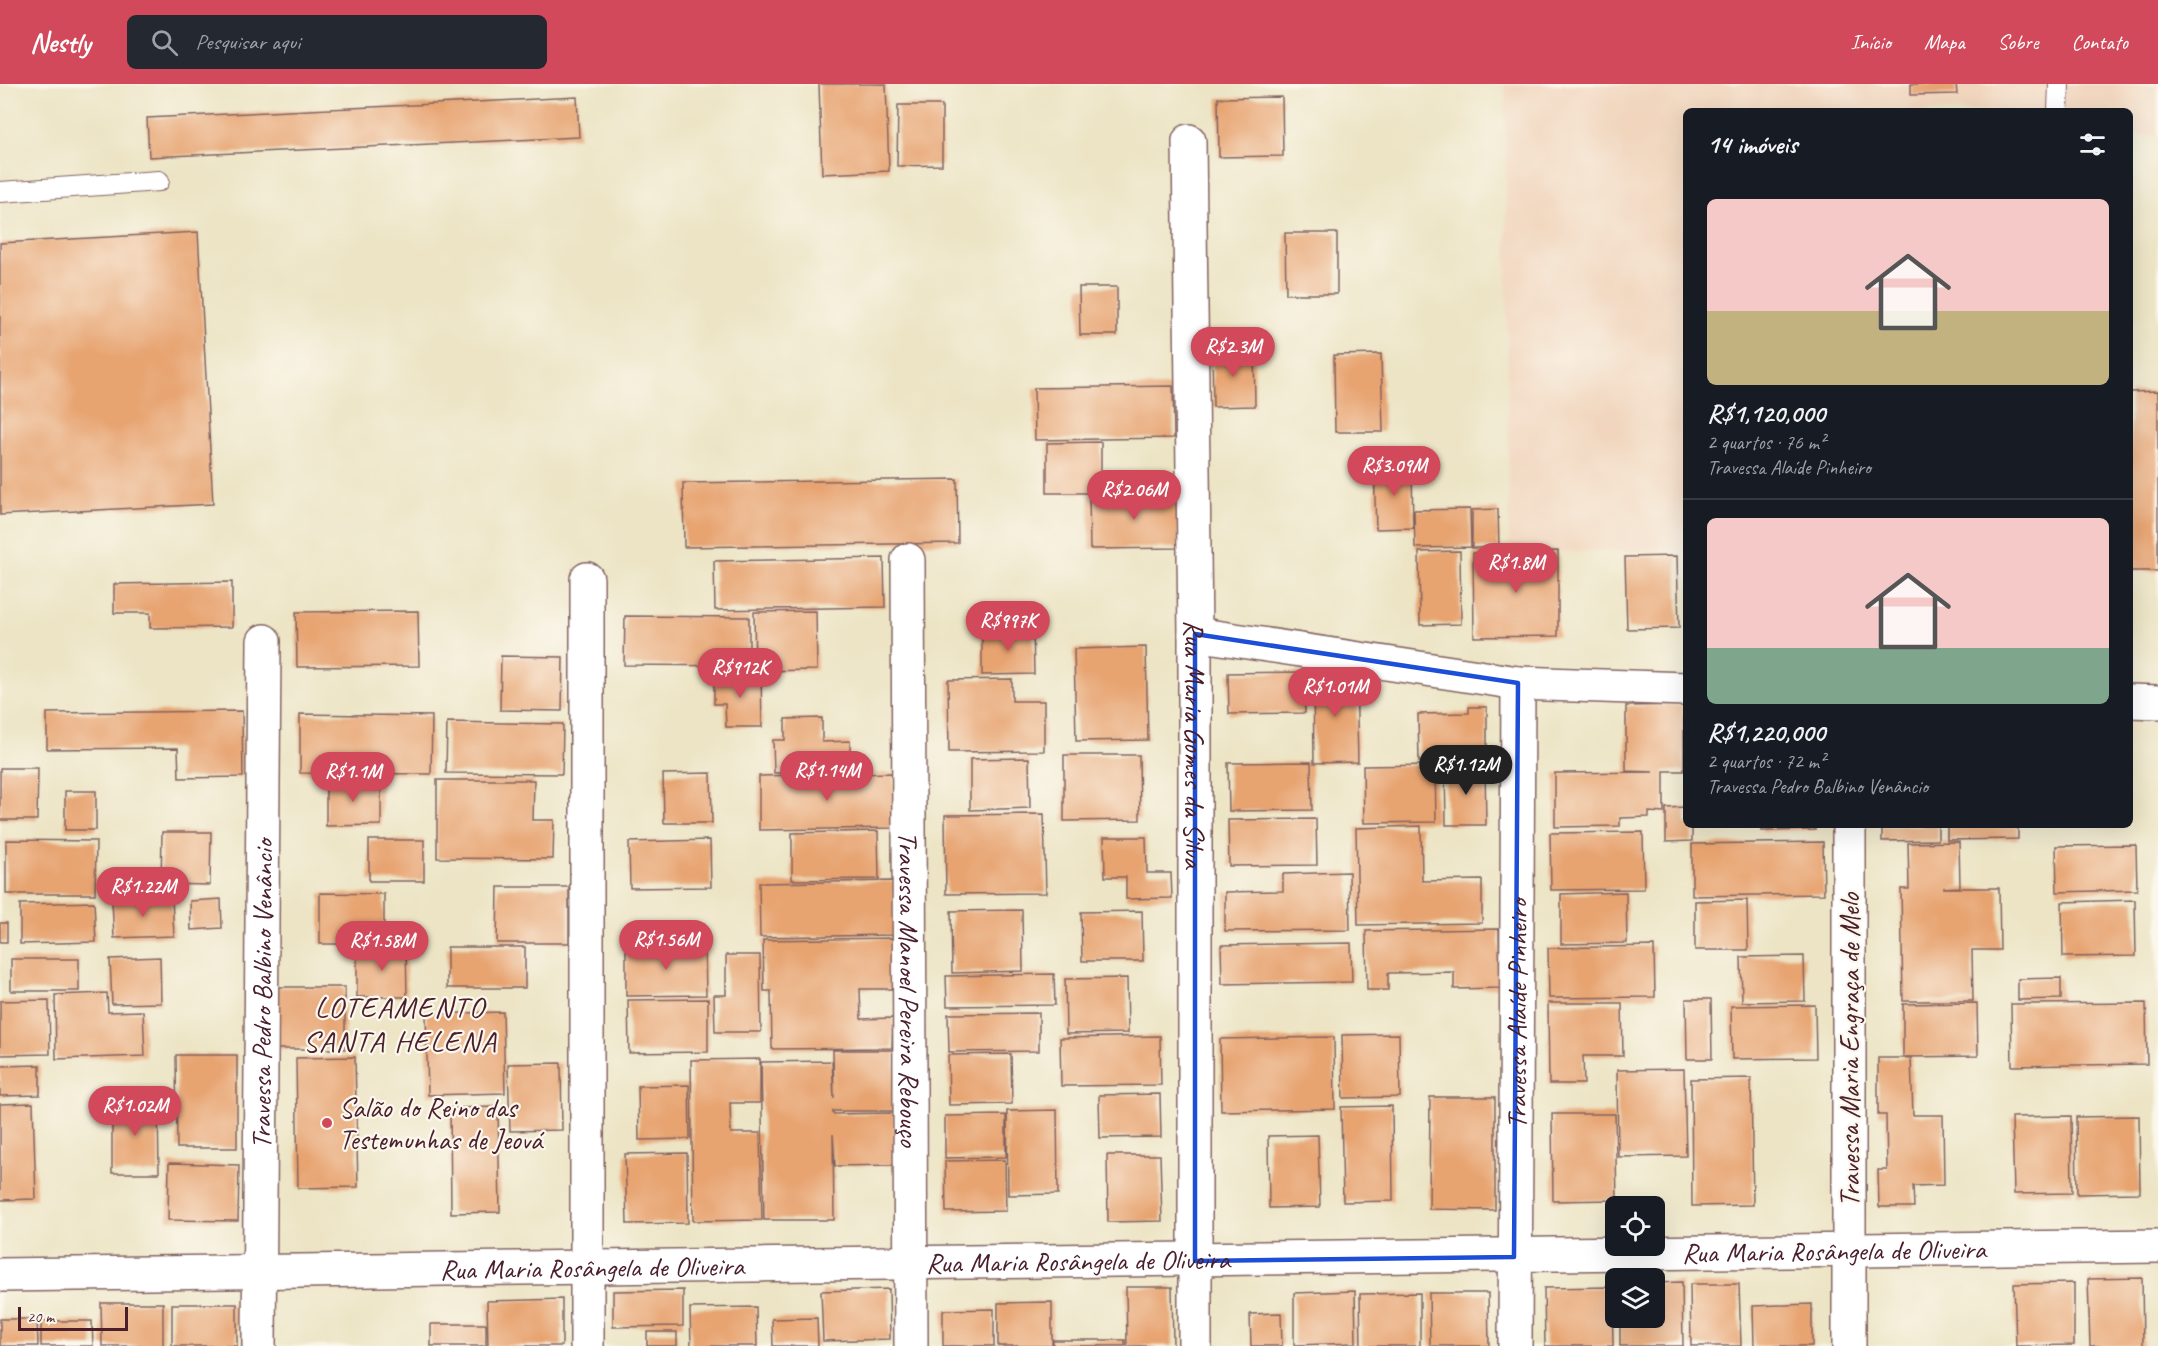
<!DOCTYPE html>
<html lang="pt">
<meta charset="utf-8">
<style>
body{margin:0;font-family:Caveat,sans-serif;background:#242831;color:#f1f3f6;height:100vh;display:flex;flex-direction:column;font-size:22px;white-space:nowrap}
*{box-sizing:border-box;margin:0}
p{font-size:20px;color:#9ea1a6}
.icon{flex:none;width:33px;height:33px;fill:none;stroke:currentColor;stroke-width:2;stroke-linecap:round;stroke-linejoin:round}
.map{position:relative;flex:1;overflow:hidden}
.side{position:absolute;left:1683px;top:24px;width:450px;height:720px;display:flex;flex-direction:column;background:#171b24;border-radius:9px;box-shadow:0 6px 24px #0002}
.side>*{flex:none}
.fabs{position:absolute;left:1605px;top:1112px;display:grid;gap:12px}
.fabs a{display:grid;place-items:center;width:60px;height:60px;border-radius:9px;background:#171b24;box-shadow:0 6px 24px #0002;font-size:30px}
.scale{position:absolute;left:18px;bottom:15px;width:110px;box-sizing:border-box;padding-left:6px;border:3px solid #4a1f2b;border-top:0;font-size:16px;line-height:21px;white-space:nowrap;color:#4a1f2b;-webkit-text-stroke:4px #fbf7ec;paint-order:stroke}
.price{position:absolute;translate:-50% -51px;padding:0 14px;border-radius:21px;background:#d1495b;color:#fff;font-size:20px;line-height:39px;filter:drop-shadow(0 2px 3px #0008)}
.price::after{content:'';position:absolute;left:50%;top:36px;width:18px;height:14px;margin-left:-9px;background:inherit;clip-path:polygon(0 0,100% 0,50% 100%)}
.price.selected{background:#222;color:#fff}
ul{padding:0;list-style:none}
li{display:grid;align-content:center;gap:12px;height:318px;padding:0 24px}
li+li{border-top:2px solid #363941}
li span{display:grid;place-items:center;height:186px;border-radius:9px;color:#555}
li>.icon{margin-inline-start:auto}
span .icon{width:108px;height:108px;fill:#fffc;stroke-width:1}
li b{font-size:26px}
h2{display:flex;justify-content:space-between;align-items:center;height:72px;padding:0 24px;font-size:26px}
header{display:flex;align-items:center;gap:36px;box-sizing:border-box;height:84px;padding:0 30px;background:#d1495b;color:#fff}
header strong{font-size:28px}
nav{display:flex;gap:33px;margin-inline-start:auto;font-size:21px}
.search{width:420px;height:54px;background:#242831;display:flex;align-items:center;gap:15px;box-sizing:border-box;padding:0 21px;border-radius:9px;color:#9ea1a6;font-size:22px}
.map>svg:first-child{display:block}
</style>
<header>
<strong>Nestly</strong>
<div class="search"><svg class="icon" aria-label="search" viewBox="0 0 24 24"><circle cx="10" cy="10" r="6"/><path d="M15 15l6 6"/></svg>Pesquisar aqui</div>
<nav><a>Início</a><a>Mapa</a><a>Sobre</a><a>Contato</a></nav>
</header>
<div class="map">
<svg width="2158" height="1262" viewBox="0 0 2158 1262">
<rect width="100%" height="100%" fill="#fbf7ec"/>
<filter id="ink" filterUnits="userSpaceOnUse"><feTurbulence type="fractalNoise" baseFrequency=".0167" numOctaves="2"/><feDisplacementMap in="SourceGraphic" scale="12" xChannelSelector="R" yChannelSelector="G"/><feConvolveMatrix kernelMatrix="1 2 1 2 8 2 1 2 1" color-interpolation-filters="sRGB"/></filter>
<filter id="wash" filterUnits="userSpaceOnUse"><feTurbulence type="fractalNoise" baseFrequency=".008" numOctaves="4" result="noise"/><feDisplacementMap in="SourceGraphic" scale="24" xChannelSelector="R" yChannelSelector="G"/><feGaussianBlur stdDeviation="1.35" result="paint"/><feColorMatrix in="noise" values="0 0 0 0 0 0 0 0 0 0 0 0 0 0 0 0 0 1.4 0 .05"/><feComposite in="paint" operator="in"/></filter>
<g filter="url(#wash)">
<rect width="100%" height="100%" fill="#ece4c4"/>
<path fill="#f1d5bd" d="M1505,0H2158V52H2130V27H1686V468L1509,467Z"/>
<g id="blocks">
<path fill="#e7a370" d="M819,0H886L889,87L822,90Z
M1911,0H1956L1957,10L1911,11Z
M577,13L579,53L149,73L147,34Z
M1282,13L1283,72L1219,73L1218,14Z
M898,21H942V81L897,82Z
M198,148L213,420L0,431V159Z
M1285,149H1337V210H1286Z
M1079,203H1117V251H1080Z
M1212,265H1254L1255,322L1213,323Z
M1381,270L1383,348H1335L1334,271Z
M1173,302L1174,354L1035,356L1034,304Z
M2158,307V487H2130V308Z
M1101,358V409H1047V359Z
M1374,382H1412L1413,444L1376,445Z
M957,395L958,459L684,463L683,399Z
M1179,409V464L1090,465L1089,410Z
M1470,425L1471,463L1415,464L1414,426Z
M1498,425L1499,464H1472V426Z
M1460,467L1461,540L1420,541L1419,468Z
M1558,467V552L1474,553L1473,469Z
M1677,472L1679,544L1627,545L1625,473Z
M884,474L885,523L715,526L714,477Z
M232,498V543L150,544V529H114V500Z
M418,527L419,582L297,583L296,528Z
M816,527L817,586L755,587L754,528Z
M625,532L749,533V582L624,581Z
M1033,544L1034,590L982,591V545Z
M1146,563L1148,656L1076,657L1074,565Z
M501,572L563,573L562,627L500,626Z
M1304,588L1305,629L1229,630L1228,589Z
M1356,589L1358,678L1314,679L1313,590Z
M714,590H761L762,643H726L725,620H714Z
M1012,595V617H1044V667L949,668L948,596Z
M1684,621V687H1664V729L1649,728V733L1620,734V742L1555,743V689L1653,688L1626,687V622Z
M1469,623H1487V677L1419,678L1418,630L1469,629Z
M242,627L243,693L179,694L178,664L47,665V629Z
M300,630L432,632L431,690L300,689Z
M822,634V658L850,657V688L774,689L773,656H785V635Z
M447,638L563,640L562,690L446,689Z
M1064,671H1139L1140,736L1064,737Z
M1029,674L1030,724L970,726V675Z
M1311,678L1312,726L1229,727L1228,679Z
M1435,681L1436,738L1364,739L1363,682Z
M1445,683H1485L1486,741H1446Z
M0,684H38L37,736H0Z
M711,689L712,739H664L663,690Z
M894,689L895,744L759,746V692Z
M437,696H534L533,736H554L553,775L437,774Z
M326,697H381V741L326,742Z
M65,707H96V746H65Z
M1686,723V741H1692V757L1666,758V724Z
M1044,730L1046,809L946,810L945,731Z
M1316,735L1317,781L1229,782L1228,736Z
M1762,741H1815V746L1762,747Z
M1882,741H1938V756L1882,757Z
M1947,741H2018V755L1947,756Z
M1421,742L1422,797L1482,796V839L1358,841L1356,744Z
M878,747L879,795L792,796V749Z
M162,748H211L210,801L161,800Z
M1643,748L1644,805L1551,806L1550,749Z
M1104,753H1146L1147,789H1171L1172,814L1126,815V793H1105Z
M6,756L96,757L95,810H6Z
M369,756H424V797H369Z
M710,756L711,803L630,804L629,758Z
M1823,758L1824,810L1692,812V760Z
M1959,758L1960,803L1943,804H1999L2000,866H1972L1973,917H1903L1901,805H1909L1908,759Z
M2136,761L2137,806L2057,808L2056,762Z
M1349,788L1350,846L1225,847V808L1283,807V790Z
M894,797L895,851L760,853L759,799Z
M498,803H569V859H497Z
M1626,808L1627,859L1561,860V810Z
M320,809L384,810V860H320Z
M172,814L174,852L114,854L112,817Z
M221,815L222,844L191,846L190,817Z
M1747,816L1748,866H1695V817Z
M2135,816L2136,872L2063,873L2062,818Z
M94,818L96,858L20,860V820Z
M1022,826L1023,887L952,889L951,827Z
M1142,827L1143,877H1082L1081,828Z
M0,839H7V858H0Z
M1499,845L1500,904L1454,905V888L1388,889V906H1367L1366,847Z
M894,854V905H860L861,935L893,934L892,964L772,965L771,907H764L763,856Z
M1351,859L1352,898L1222,900L1221,861Z
M406,862L407,913H357V863Z
M705,862L706,911L626,912V863Z
M1654,862L1655,913L1549,914L1548,864Z
M447,863H525V904H447Z
M726,871H760L761,948H715L714,911H726Z
M1804,872L1805,917L1742,918L1741,873Z
M160,873L161,919L112,920L110,875Z
M11,875H79V907H11Z
M1054,890L1055,921L947,922L946,892Z
M1127,894L1128,949L1066,950L1065,895Z
M2061,894V915L2018,916V895Z
M273,903H345V965H273Z
M107,909L108,928L143,927L145,972L56,975L55,911Z
M708,915V968L629,969L628,916Z
M1686,915H1711L1712,975H1687Z
M49,916L50,970L0,971V917Z
M1548,919H1622L1623,972H1583L1584,1000H1549Z
M1977,919L1978,972L1903,973V920Z
M2146,919L2147,980L2012,982L2011,920Z
M1815,921L1816,974L1732,975L1731,922Z
M503,928L505,1009L428,1011L426,930Z
M1039,929V967L949,968L948,930Z
M1399,950L1400,1013L1343,1014L1342,951Z
M1160,952L1161,1001L1061,1002L1060,954Z
M1334,953L1335,1025L1221,1027L1220,955Z
M833,966H895L896,1027H833V1030L894,1029L895,1081L835,1082L833,1050L834,1136H764L761,978L832,977L834,1015Z
M1011,970L1012,1020L949,1021L948,971Z
M176,971H237V1064H177Z
M355,973L358,1103L298,1104L296,974Z
M1878,974H1911L1913,1031H1943L1944,1101L1913,1102L1914,1123H1879L1878,1086H1887L1886,1031H1878Z
M760,975V1019H730L731,1049H760L762,1136L693,1137L691,976Z
M561,979L562,1046L510,1047L508,980Z
M40,981V1011L0,1012V982Z
M1684,985L1686,1072L1618,1073L1617,986Z
M1751,994L1753,1121L1692,1122L1691,995Z
M689,1001L690,1055L639,1056L638,1002Z
M1160,1010L1161,1053L1100,1054L1099,1011Z
M1430,1013H1495V1126L1429,1125Z
M112,1016H158L159,1089H112Z
M33,1019L36,1115L0,1116V1020Z
M1392,1022L1393,1117L1343,1118L1341,1023Z
M498,1023L500,1128L451,1129L450,1024Z
M1057,1026L1058,1110L1008,1111L1007,1027Z
M1552,1030H1615L1617,1116L1553,1117Z
M1006,1031V1073L945,1074V1032Z
M2071,1032L2072,1109L2014,1110L2012,1033Z
M2139,1032L2140,1109L2077,1110L2076,1033Z
M1318,1051L1320,1123L1269,1124L1268,1052Z
M687,1069L688,1139L627,1140L625,1070Z
M1107,1071H1160L1162,1137L1108,1138Z
M1005,1076L1006,1127L946,1128L945,1077Z
M169,1079L239,1081L238,1137L168,1136Z
M2142,1194L2143,1262H2090L2088,1195Z
M1682,1198L1683,1262H1620V1233H1654V1199Z
M2074,1199V1261L2016,1262L2014,1200Z
M1690,1200H1739L1741,1262H1691Z
M1126,1203H1172L1173,1262H1127Z
M1612,1203L1613,1262H1545L1544,1204Z
M889,1205L890,1255L823,1257L821,1207Z
M683,1206V1242L613,1243V1207Z
M1355,1207L1356,1259L1294,1261V1209Z
M1420,1209V1262H1361L1360,1210Z
M1429,1209H1488L1489,1262H1430Z
M562,1215V1262H488L487,1217Z
M1052,1218V1262H998V1219Z
M101,1219H163V1262H102Z
M172,1220H237V1262H172Z
M1812,1220V1262H1754L1753,1222Z
M756,1223L757,1262H691L690,1224Z
M994,1225V1262H943V1226Z
M1281,1229L1282,1262H1251L1250,1230Z
M817,1234L818,1262H773L772,1235Z
M0,1235H37L38,1262H0Z
M41,1237H92L93,1262H41Z
M431,1240H486V1262H431Z
M647,1248H677V1262H647Z
M1053,1256H1125V1262H1053Z"/>
</g>
</g>
<g filter="url(#ink)">
<use href="#blocks" fill-opacity="0" stroke="#836461" stroke-width="1.5"/>
<g fill="none" stroke-linecap="round" stroke-linejoin="round">
<g stroke="#836461" stroke-width="22">
<path id="service" d="M2058,27L2059,0
M0,108L159,97"/>
</g>
<g stroke="#836461" stroke-width="36">
<g id="minor">
<path id="s1" d="M1189,57L1195,550V1262"/>
<path id="s2" d="M908,476L911,1262"/>
<path d="M1195,550L1518,599L1686,605"/>
<path d="M2130,617L2158,618"/>
<path id="s3" d="M0,1191L2158,1162"/>
<path id="s4" d="M259,1262L264,557"/>
<path d="M587,1262V495"/>
<path id="s5" d="M1515,1262L1518,599"/>
<path d="M1849,1262V741"/>
</g>
</g>
<use href="#service" stroke="#fff" stroke-width="20"/>
<use href="#minor" stroke="#fff" stroke-width="33"/>
</g>
</g>
<path fill="none" stroke="#1d4ed8" stroke-width="4.5" stroke-linejoin="round" d="M1195,550L1518,599L1514,1173L1195,1177Z"/>
<circle fill="#d1495b" stroke="#fbf7ec" stroke-width="2" cx="327" cy="1039" r="6"/>
<g text-anchor="middle" dominant-baseline="central" stroke-width="4.5" stroke-linejoin="round" paint-order="stroke">
<g font-size="28" fill="#4a1f2b" stroke="#fbf7ec">
<text stroke="none"><textPath href="#s1" startOffset="603">Rua Maria Gomes da Silva</textPath></text>
<text stroke="none"><textPath href="#s2" startOffset="429">Travessa Manoel Pereira Rebouço</textPath></text>
<text stroke="none"><textPath href="#s4" startOffset="352">Travessa Pedro Balbino Venâncio</textPath></text>
<text stroke="none"><textPath href="#s5" startOffset="332">Travessa Alaíde Pinheiro</textPath></text>
<text transform="translate(1849 966) rotate(-90)">Travessa Maria Engraça de Melo</text>
<text stroke="none"><textPath href="#s3" startOffset="1834">Rua Maria Rosângela de Oliveira</textPath></text>
<text stroke="none"><textPath href="#s3" startOffset="1078">Rua Maria Rosângela de Oliveira</textPath></text>
<text stroke="none"><textPath href="#s3" startOffset="592">Rua Maria Rosângela de Oliveira</textPath></text>
</g>
<g font-size="28" fill="#4a1f2b" stroke="#fbf7ec" text-anchor="start">
<text x="339" y="1023">Salão do Reino das<tspan x="339" dy="32">Testemunhas de Jeová</tspan></text>
</g>
<g font-size="30" letter-spacing="1.5" fill="#4a1f2b" stroke="#fbf7ec">
<text x="400" y="923">LOTEAMENTO<tspan x="400" dy="34">SANTA HELENA</tspan></text>
</g>
</g>
</svg>
<div class="fabs">
<a><svg class="icon" aria-label="locate" viewBox="0 0 24 24"><circle cx="12" cy="12" r="6"/><path d="M12 2v4M12 18v4M2 12h4M18 12h4"/></svg></a>
<a><svg class="icon" aria-label="layers" viewBox="0 0 24 24"><path d="M12 4l9 5-9 5-9-5zM3 14l9 5 9-5"/></svg></a>
</div>
<div class="scale">20 m</div>
<b class="price" style="left:1233px;top:294px">R$2.3M</b>
<b class="price" style="left:1394px;top:413px">R$3.09M</b>
<b class="price" style="left:1134px;top:437px">R$2.06M</b>
<b class="price" style="left:1516px;top:510px">R$1.8M</b>
<b class="price" style="left:1008px;top:568px">R$997K</b>
<b class="price" style="left:740px;top:615px">R$912K</b>
<b class="price" style="left:1335px;top:634px">R$1.01M</b>
<b class="price selected" style="left:1466px;top:712px">R$1.12M</b>
<b class="price" style="left:827px;top:718px">R$1.14M</b>
<b class="price" style="left:353px;top:719px">R$1.1M</b>
<b class="price" style="left:143px;top:834px">R$1.22M</b>
<b class="price" style="left:666px;top:887px">R$1.56M</b>
<b class="price" style="left:382px;top:888px">R$1.58M</b>
<b class="price" style="left:135px;top:1053px">R$1.02M</b>
<section class="side">
<h2>14 imóveis<svg class="icon" aria-label="filters" viewBox="0 0 24 24"><path d="M4 7h16M4 17h16"/><circle cx="9" cy="7" r="2"/><circle cx="15" cy="17" r="2"/></svg></h2>
<ul>
<li><span style="background:linear-gradient(#f6c9c9 60%,#c2b280 0)"><svg class="icon" aria-label="home" viewBox="0 0 24 24"><path d="M3 11l9-7 9 7M6 9v11h12V9"/></svg></span><div><b>R$1,120,000</b><p>2 quartos · 76 m²</p><p>Travessa Alaíde Pinheiro</p></div></li>
<li><span style="background:linear-gradient(#f6c9c9 70%,#7fa58c 0)"><svg class="icon" aria-label="home" viewBox="0 0 24 24"><path d="M3 11l9-7 9 7M6 9v11h12V9"/></svg></span><div><b>R$1,220,000</b><p>2 quartos · 72 m²</p><p>Travessa Pedro Balbino Venâncio</p></div></li>
</ul>
</section>
</div>
